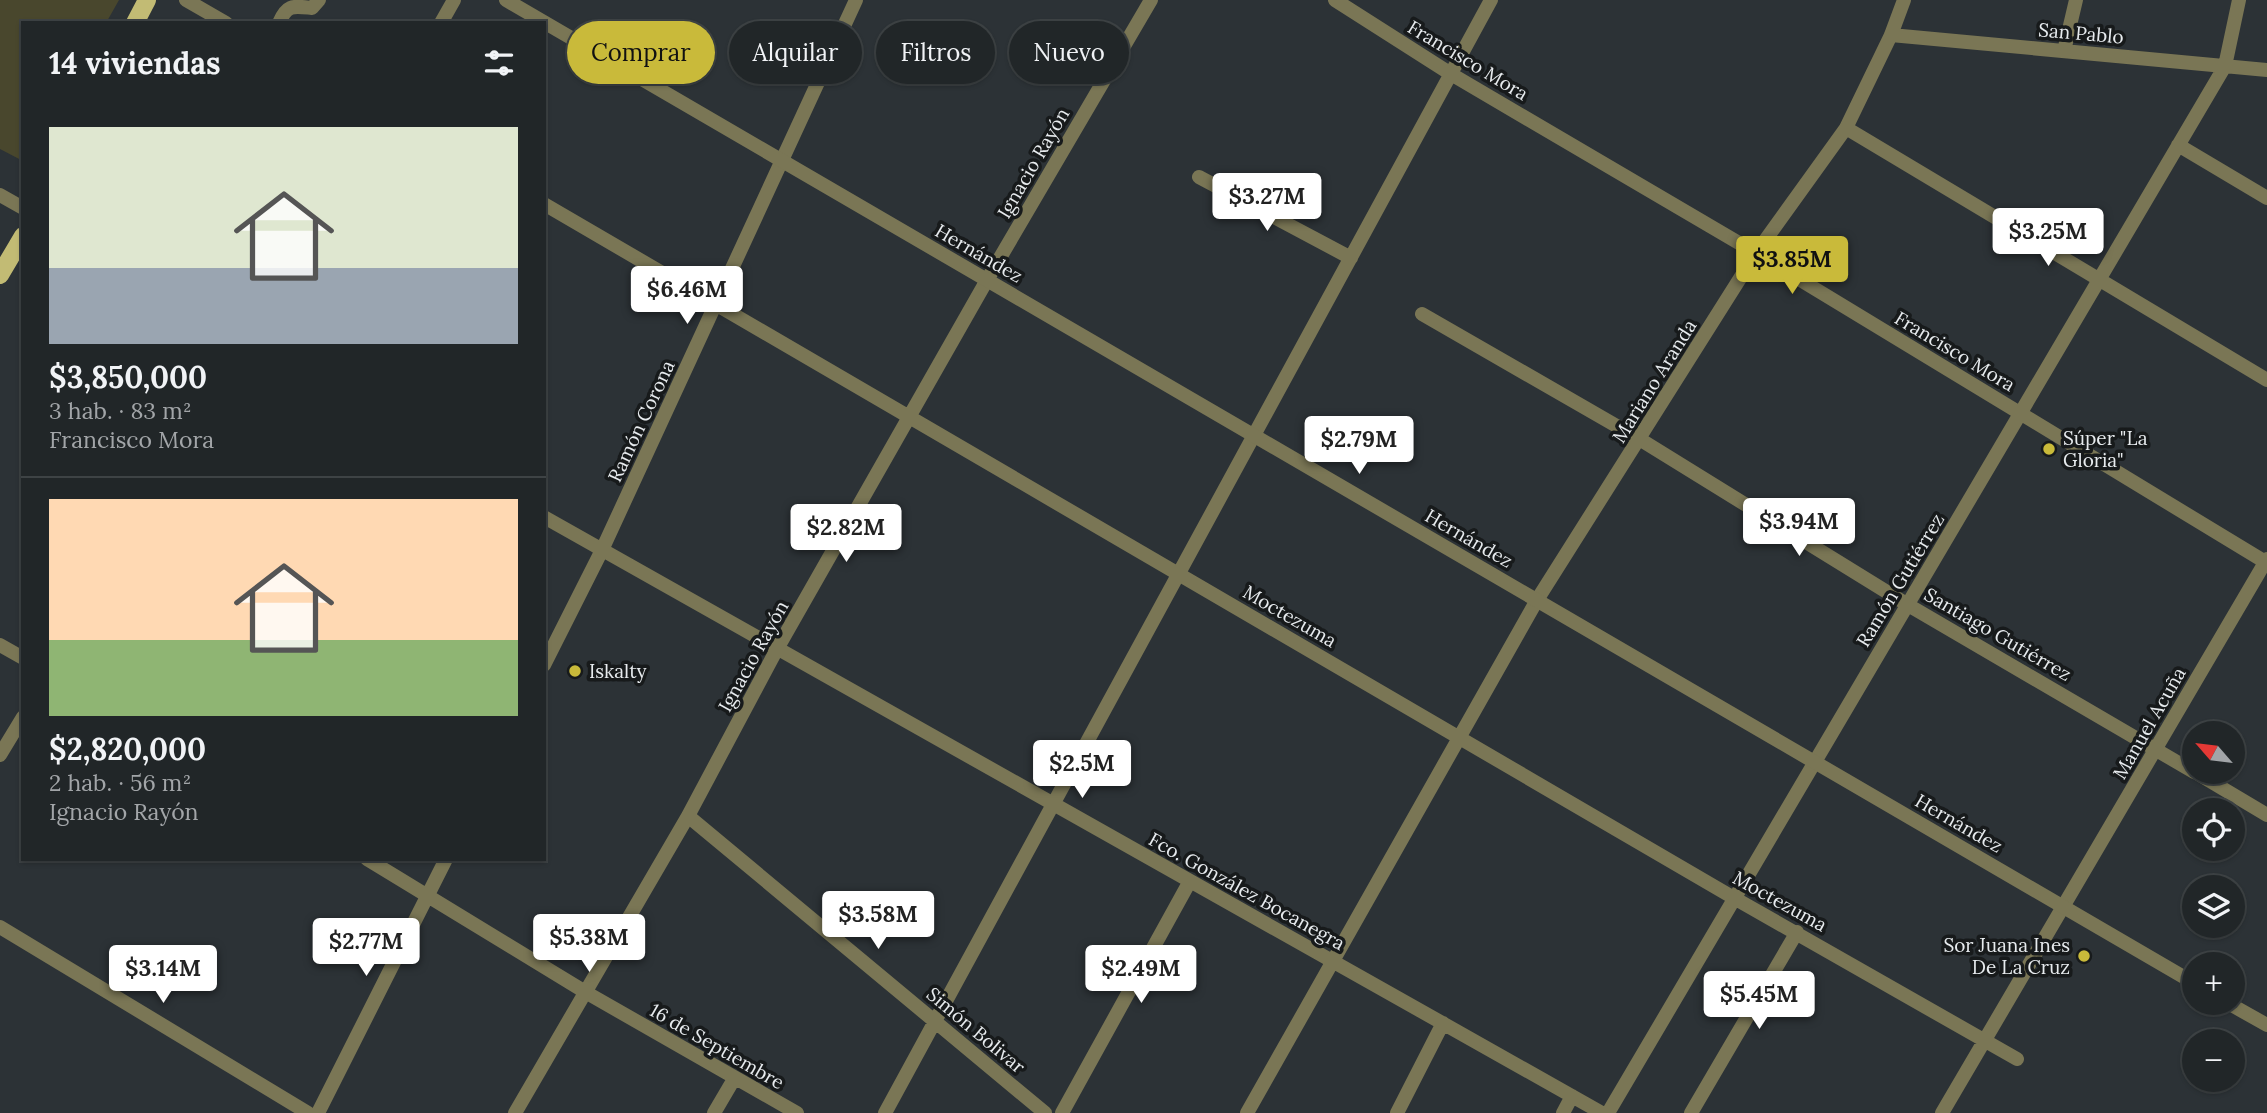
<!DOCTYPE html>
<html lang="es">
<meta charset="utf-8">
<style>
body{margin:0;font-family:Lora,serif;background:#2d3234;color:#f1f3f6;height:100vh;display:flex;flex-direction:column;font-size:26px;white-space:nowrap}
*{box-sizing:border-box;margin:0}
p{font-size:23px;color:#a2a5a8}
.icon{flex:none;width:38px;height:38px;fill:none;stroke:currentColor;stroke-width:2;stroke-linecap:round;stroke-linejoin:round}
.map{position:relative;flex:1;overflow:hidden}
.sheet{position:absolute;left:21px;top:21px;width:525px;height:840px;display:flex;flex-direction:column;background:#212628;border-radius:0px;box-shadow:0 2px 5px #0004,0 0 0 2px #3e4345}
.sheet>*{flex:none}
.hud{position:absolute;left:567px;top:21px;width:665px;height:63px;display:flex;gap:14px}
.needle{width:46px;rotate:298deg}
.buttons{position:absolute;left:2182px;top:721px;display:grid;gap:14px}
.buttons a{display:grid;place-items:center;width:63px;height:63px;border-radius:50%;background:#212628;box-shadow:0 2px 5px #0004,0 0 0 2px #3e4345;font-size:35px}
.price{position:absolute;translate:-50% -60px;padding:0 16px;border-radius:7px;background:#fff;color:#222;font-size:23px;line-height:46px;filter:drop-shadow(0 2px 4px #0008)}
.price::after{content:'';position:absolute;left:50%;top:42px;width:21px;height:16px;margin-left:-10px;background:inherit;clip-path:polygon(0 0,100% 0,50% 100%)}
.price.active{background:#c9ba3a;color:#111}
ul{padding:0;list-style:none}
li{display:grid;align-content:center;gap:14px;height:371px;padding:0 28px}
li+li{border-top:2px solid #3e4345}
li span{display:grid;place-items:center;height:217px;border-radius:0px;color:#555}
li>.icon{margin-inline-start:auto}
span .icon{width:126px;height:126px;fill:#fffc;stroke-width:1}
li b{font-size:30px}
h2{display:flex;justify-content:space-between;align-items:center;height:84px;padding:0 28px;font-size:30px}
.chip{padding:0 24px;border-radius:32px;background:#212628;box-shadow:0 2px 5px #0004,0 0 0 2px #3e4345;font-size:24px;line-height:63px}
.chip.active{background:#c9ba3a;color:#111}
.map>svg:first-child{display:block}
</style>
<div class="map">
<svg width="2267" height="1113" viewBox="0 0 2267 1113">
<rect width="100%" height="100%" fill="#2c3236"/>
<path fill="#49472d" d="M0,0H119L106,23H23V161L0,149Z"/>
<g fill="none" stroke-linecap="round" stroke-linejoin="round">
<path stroke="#7a7655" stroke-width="14" d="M0,195L23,208"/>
<path stroke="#7a7655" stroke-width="14" d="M186,0L226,23
M1335,0L1451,74L1756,253L2267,563
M279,23C287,4 293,6 312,8L319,0
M441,23L454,0
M1891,35L2267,70
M2064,51L2076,0
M1846,128L2267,380
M2178,145L2267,198
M1199,177L1351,258
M544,204L1734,898L2017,1059
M1422,314L1641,440L1908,605L2194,772
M544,517L1602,1113
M0,645L23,658
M544,665L602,550L856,0
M0,755L23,717
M2195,772L2267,815
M688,816L1045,1113
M367,859L587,993L797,1113
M0,927L308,1113
M318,1113L446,859
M515,1113L688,816L777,649L987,280L1151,0
M714,1113L734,1079
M885,1113L1491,0
M1062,1113L1190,881
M1247,1113L1537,600L1756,253L1846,128L1891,35L1904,0
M1397,1113L1443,1023
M1563,1113L1572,1096
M1608,1113L2225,66L2239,0
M1691,1113L1797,932
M1942,1113L2267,559"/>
<path stroke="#7a7655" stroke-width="14" d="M506,0L2194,983
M2228,1003L2267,1025"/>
<path stroke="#c2bb74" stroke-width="18" d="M135,23L147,0
M0,275L23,236"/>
</g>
<g fill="#c9ba3a" stroke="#171a1b" stroke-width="2.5">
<circle cx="2049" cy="449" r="7"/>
<circle cx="575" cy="671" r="7"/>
<circle cx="2084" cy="956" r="7"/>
</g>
<g text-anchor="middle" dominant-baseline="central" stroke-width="7" stroke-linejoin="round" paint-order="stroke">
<g font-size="19" fill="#e7ebee" stroke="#171a1b">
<text transform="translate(2081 33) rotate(5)">San Pablo</text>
<text transform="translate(1468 60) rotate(31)">Francisco Mora</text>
<text transform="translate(1033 163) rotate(-60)">Ignacio Rayón</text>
<text transform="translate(979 253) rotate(30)">Hernández</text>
<text transform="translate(1955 351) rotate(31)">Francisco Mora</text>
<text transform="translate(1654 381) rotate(-58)">Mariano Aranda</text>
<text transform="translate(641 421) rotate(-65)">Ramón Corona</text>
<text transform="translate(1469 538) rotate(30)">Hernández</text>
<text transform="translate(1900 580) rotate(-59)">Ramón Gutiérrez</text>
<text transform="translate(1290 616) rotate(30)">Moctezuma</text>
<text transform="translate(1998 634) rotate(30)">Santiago Gutiérrez</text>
<text transform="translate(753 656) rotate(-61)">Ignacio Rayón</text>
<text transform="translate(2149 723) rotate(-60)">Manuel Acuña</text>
<text transform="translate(1959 823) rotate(30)">Hernández</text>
<text transform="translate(1247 891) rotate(29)">Fco. González Bocanegra</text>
<text transform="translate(1780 901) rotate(29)">Moctezuma</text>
<text transform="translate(976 1030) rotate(40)">Simón Bolivar</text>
<text transform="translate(717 1046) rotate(30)">16 de Septiembre</text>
</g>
<g font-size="19" fill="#e7ebee" stroke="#171a1b" text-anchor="start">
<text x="2063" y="438">Súper "La<tspan x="2063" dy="22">Gloria"</tspan></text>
<text x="589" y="671">Iskalty</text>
<text x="2070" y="945" text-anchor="end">Sor Juana Ines<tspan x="2070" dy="22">De La Cruz</tspan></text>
</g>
</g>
</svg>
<div class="buttons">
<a><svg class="needle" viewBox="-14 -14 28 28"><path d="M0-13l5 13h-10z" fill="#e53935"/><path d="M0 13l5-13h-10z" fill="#a2a5a8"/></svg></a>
<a><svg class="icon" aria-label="locate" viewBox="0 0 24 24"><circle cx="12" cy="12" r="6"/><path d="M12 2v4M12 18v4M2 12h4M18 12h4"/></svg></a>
<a><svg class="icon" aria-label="layers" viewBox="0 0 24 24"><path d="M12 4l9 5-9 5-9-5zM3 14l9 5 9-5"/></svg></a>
<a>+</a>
<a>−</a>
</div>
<b class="price" style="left:1267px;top:233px">$3.27M</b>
<b class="price" style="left:2048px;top:268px">$3.25M</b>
<b class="price active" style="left:1792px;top:296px">$3.85M</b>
<b class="price" style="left:687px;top:326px">$6.46M</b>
<b class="price" style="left:1359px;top:476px">$2.79M</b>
<b class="price" style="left:1799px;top:558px">$3.94M</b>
<b class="price" style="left:846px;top:564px">$2.82M</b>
<b class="price" style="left:1082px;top:800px">$2.5M</b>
<b class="price" style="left:878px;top:951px">$3.58M</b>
<b class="price" style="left:589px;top:974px">$5.38M</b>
<b class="price" style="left:366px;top:978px">$2.77M</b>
<b class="price" style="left:163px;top:1005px">$3.14M</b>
<b class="price" style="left:1141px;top:1005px">$2.49M</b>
<b class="price" style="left:1759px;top:1031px">$5.45M</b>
<div class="hud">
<a class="chip active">Comprar</a>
<a class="chip">Alquilar</a>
<a class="chip">Filtros</a>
<a class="chip">Nuevo</a>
</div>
<section class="sheet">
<h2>14 viviendas<svg class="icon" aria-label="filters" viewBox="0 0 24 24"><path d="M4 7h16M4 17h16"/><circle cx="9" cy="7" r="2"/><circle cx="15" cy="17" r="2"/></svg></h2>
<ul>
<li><span style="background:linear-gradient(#dfe7d0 65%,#9aa5b1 0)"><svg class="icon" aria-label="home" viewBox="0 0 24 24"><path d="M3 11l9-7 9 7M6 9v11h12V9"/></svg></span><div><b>$3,850,000</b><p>3 hab. · 83 m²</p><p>Francisco Mora</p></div></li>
<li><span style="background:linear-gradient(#ffd9b3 65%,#8fb573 0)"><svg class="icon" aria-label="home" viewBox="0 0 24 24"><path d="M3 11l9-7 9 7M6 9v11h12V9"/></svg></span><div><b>$2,820,000</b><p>2 hab. · 56 m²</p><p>Ignacio Rayón</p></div></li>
</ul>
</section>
</div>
